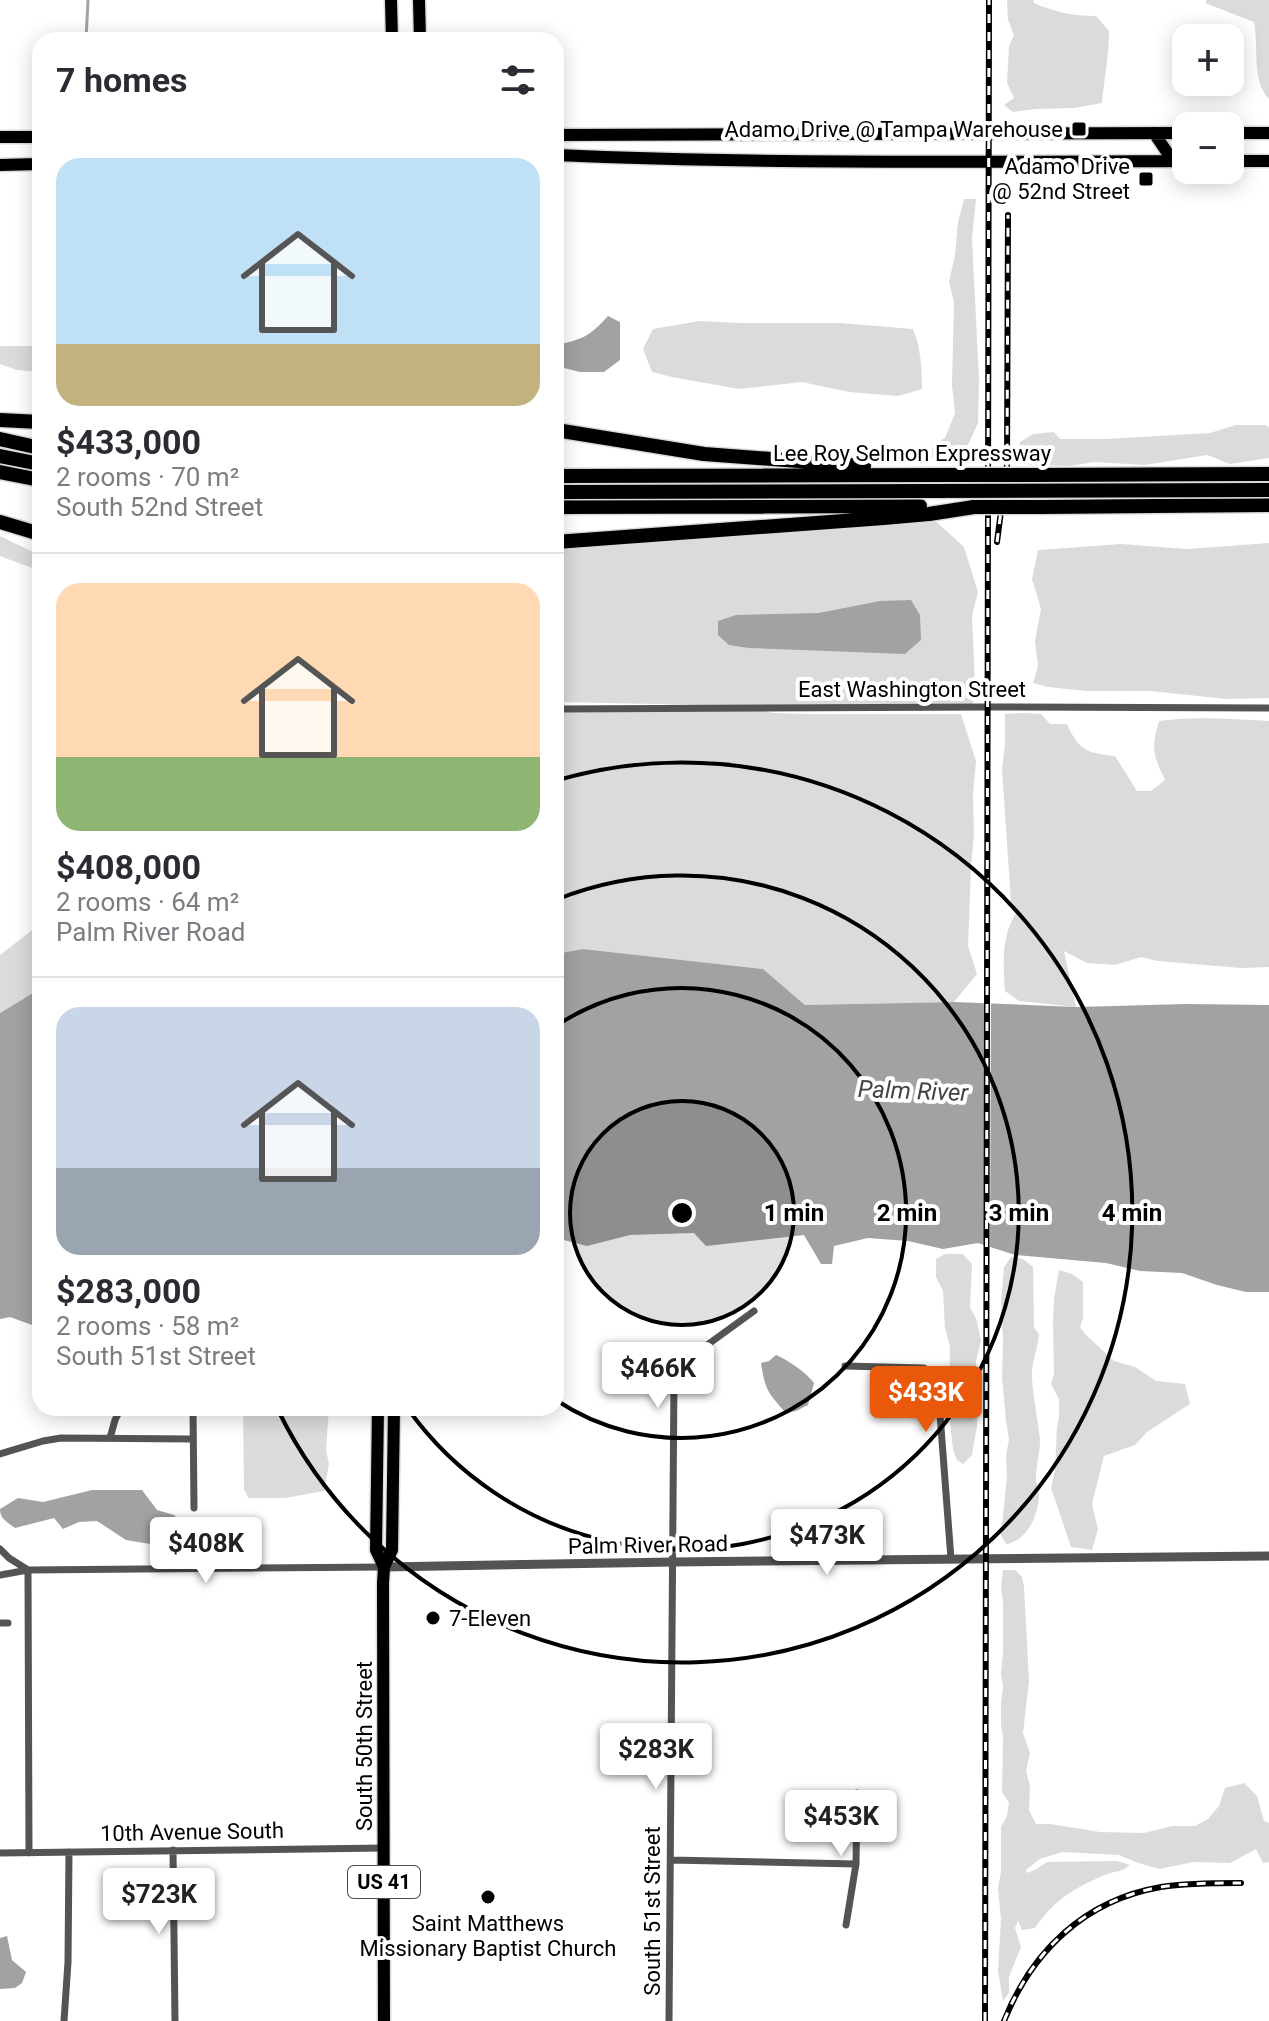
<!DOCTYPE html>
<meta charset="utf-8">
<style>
body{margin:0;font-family:Roboto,sans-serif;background:#f2f2f3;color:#2b2b33;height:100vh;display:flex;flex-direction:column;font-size:30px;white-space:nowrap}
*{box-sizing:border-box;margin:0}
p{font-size:26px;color:#7c7c81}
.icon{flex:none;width:44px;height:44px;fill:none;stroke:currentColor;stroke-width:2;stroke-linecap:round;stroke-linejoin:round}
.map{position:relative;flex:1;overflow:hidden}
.details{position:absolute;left:32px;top:32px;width:532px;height:1384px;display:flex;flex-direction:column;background:#fff;border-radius:24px;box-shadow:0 4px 20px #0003}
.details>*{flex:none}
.fabs{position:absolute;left:1172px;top:24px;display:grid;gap:16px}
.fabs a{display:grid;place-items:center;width:72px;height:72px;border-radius:16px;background:#fff;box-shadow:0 4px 20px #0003;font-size:40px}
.price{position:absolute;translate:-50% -68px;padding:0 18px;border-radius:8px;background:#fff;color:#222;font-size:26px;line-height:52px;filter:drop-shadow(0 2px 4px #0008)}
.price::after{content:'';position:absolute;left:50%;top:48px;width:24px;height:18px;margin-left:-12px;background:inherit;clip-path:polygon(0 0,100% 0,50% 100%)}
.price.active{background:#ea580c;color:#fff}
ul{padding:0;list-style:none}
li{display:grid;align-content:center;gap:16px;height:424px;padding:0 24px}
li+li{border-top:2px solid #e1e1e2}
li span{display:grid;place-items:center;height:248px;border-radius:24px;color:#555}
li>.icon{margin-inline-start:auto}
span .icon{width:144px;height:144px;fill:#fffc;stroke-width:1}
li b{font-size:34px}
h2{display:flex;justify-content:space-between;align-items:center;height:96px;padding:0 24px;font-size:34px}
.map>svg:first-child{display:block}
</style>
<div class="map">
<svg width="1269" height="2021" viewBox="0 0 1269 2021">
<rect width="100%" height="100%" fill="#fff"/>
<path fill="#dbdbdb" d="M1007,0H1033L1034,3C1055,12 1073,16 1096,16L1109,31C1109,55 1104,79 1102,103L1074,108L1036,109L1013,112L1004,105L1014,98L1007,83L1009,46L1014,35L1008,20Z
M1207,0H1269V99C1251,81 1259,46 1254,22L1205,3Z
M964,199H976L972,238L979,380L978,423L967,447L929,459L933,445L945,438L955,413L952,385L954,302L949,282L955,255L958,222Z
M700,321L740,323H841L913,329C921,349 922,368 922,389L898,396L849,392L802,382L739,389L672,377L652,372L643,349L653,329Z
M0,346H40V372L17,370L0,364Z
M1236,425H1265L1269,427V458L1230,464L1207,455L1145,465L1094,462L1070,466L1030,465L1019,460L1020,442L1033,434L1054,432L1060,439H1106L1210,433Z
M930,516L964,547L978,592L972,616L975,686L973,706H752L556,702V547Z
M0,536L39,555L40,571L0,556Z
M1269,543V698L1226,699L1151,691H1086L1048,687L1033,683L1038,666L1035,641L1041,609L1032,579L1038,550L1121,544L1187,549Z
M556,710H762L773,713L805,714H961L976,761L973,795L974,834L971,867L968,946L977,974L954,1002L805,1005L763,969L583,949L556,954Z
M1023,713L1041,714L1050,724H1067C1079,751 1087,753 1115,756L1137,791H1151L1165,780C1153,755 1151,748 1159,721C1196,716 1232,719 1269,721V967L1241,968L1158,961L1141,957L1115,965L1087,963L1064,951L1076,1007L1019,1001L1005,991C1003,963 1001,935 1017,912L1011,902L1002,769L1005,744V714Z
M40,924V992L33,993L0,1013V955Z
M945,1254H963L972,1264L970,1308L976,1318L981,1341L976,1361L977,1426L972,1455L963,1464L957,1460L953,1450L949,1412L950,1347L945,1328L943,1291L936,1277V1259Z
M1011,1257L1023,1259L1033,1267L1034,1328L1039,1334C1038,1349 1031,1362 1032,1377C1033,1399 1038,1419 1040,1440C1040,1453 1036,1465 1036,1478C1036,1484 1039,1490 1039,1496C1038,1516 1027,1541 1006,1544L1001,1535L1007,1477L1006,1456L1009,1439L1006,1421L1002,1377L1003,1340L1001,1302L1004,1267Z
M1059,1270L1072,1274L1083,1282V1318L1080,1327L1085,1334L1114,1361L1135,1367L1156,1381L1185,1384L1190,1404L1147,1432L1135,1445L1104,1456L1092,1504L1098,1529L1092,1550L1071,1547L1051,1488L1055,1470L1057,1427L1059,1417V1399L1051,1384L1054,1374L1053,1321L1054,1299Z
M243,1408H329L326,1450L329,1464L324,1491L285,1498H248L246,1492L244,1491Z
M1003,1570H1015L1022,1577L1024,1587L1029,1681L1023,1733L1030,1753L1026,1771L1030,1786L1029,1810L1036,1824H1050L1100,1832L1144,1833L1172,1826H1195L1208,1819L1219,1806L1225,1788L1244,1783L1257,1796L1264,1821L1269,1823V1862L1263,1863L1256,1849L1230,1863L1193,1862L1160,1869L1138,1863L1119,1855L1062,1852L1040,1859L1027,1869L1026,1873L1035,1870L1047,1862L1117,1861L1130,1865C1122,1872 1116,1871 1107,1874C1074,1888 1055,1899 1035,1928L1022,1930L1018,1921L1015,1928L1021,1947L1009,1977V1993L1003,2001L998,1971L1001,1920L998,1888L1001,1872V1827L1007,1816L1009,1803L1002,1792L1003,1737L1001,1725V1704L1003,1687L1001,1674L1003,1653V1603L1001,1587Z"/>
<path fill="#a2a2a2" d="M608,316L620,322V360L604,372H580L556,366V345C583,339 589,337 608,316Z
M911,600L920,615L921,640L905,654L749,648L729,645L718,635V621L736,615L819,613L880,601Z
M583,949L763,969L805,1005L954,1002L1076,1007L1186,1004L1269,1005V1292H1246L1217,1285L1182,1273L1140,1271L1106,1263L1015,1255L978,1243L943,1249L908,1241L868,1238L834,1246L832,1264H821L804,1235L706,1246L694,1233L630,1235L587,1246L556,1238V954Z
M40,992V1318L32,1325L10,1317L0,1319V1013L33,993Z
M776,1355C788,1360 807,1373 814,1383L808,1405L796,1411L786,1413C768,1393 765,1390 761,1363L769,1361Z
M92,1490H142L157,1510L174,1515L180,1521L215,1523L217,1538L209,1545H156L126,1540L97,1521L79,1522L63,1529L54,1518L15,1528C7,1522 0,1519 0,1509L18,1498L43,1502Z
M7,1936L12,1960L26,1972L22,1983L15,1988L0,1989V1938Z"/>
<path fill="#fff" d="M985,999H991L990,1252L984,1250Z"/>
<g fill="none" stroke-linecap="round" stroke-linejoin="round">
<path stroke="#a2a2a2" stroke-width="3" d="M86,40L88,0"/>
<g stroke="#dbdbdb" stroke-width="15">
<path id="primary" d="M391,0L392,40
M419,0L420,40
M1154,133L1173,161
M1230,133H1269
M556,135L1186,133
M0,137H40
M556,155C766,164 976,162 1186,161
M1230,161H1269
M0,165L40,164
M378,1408L376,1550L384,1567
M384,2021L383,1583L384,1567L392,1550L394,1408"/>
</g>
<g stroke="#dbdbdb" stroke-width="17">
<path id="motorway" d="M0,420L40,422
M556,430L704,454L864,466
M0,439L40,448
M0,456L40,464
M0,472L40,480
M1028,475L1269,474
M556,476L952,475
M556,507L920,506
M1041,507L1269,505
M0,522L40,534
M556,542L884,518L929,514L974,507"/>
</g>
<path stroke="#545454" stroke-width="7" d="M556,709L988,707L1269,708
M657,1347L674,1378
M845,1366L924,1368L937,1375L951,1559
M193,1408L194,1508
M110,1438L115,1420L121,1408
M0,1454L43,1441L61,1438L193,1439
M0,1549L9,1558L28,1570
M28,1570L29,1853
M0,1575L28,1570L384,1567
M0,1623H8
M173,1850L175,2021
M0,1853L384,1848
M671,1860L856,1864
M846,1925L856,1864L857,1793
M64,2021L68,1962L69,1852
M669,2021L674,1378L685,1361L754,1311"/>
<path stroke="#545454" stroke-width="9" d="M384,1567L673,1562L1269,1556"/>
<use href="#primary" stroke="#000" stroke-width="12"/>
<use href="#motorway" stroke="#000" stroke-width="14"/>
<g stroke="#000" stroke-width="6">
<path id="rail" d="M997,542L1007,465L1008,215
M985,2021L989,0
M1004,2021C1032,1951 1085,1900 1161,1887C1187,1883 1214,1883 1241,1883"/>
</g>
<use href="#rail" stroke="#fff" stroke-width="3" stroke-dasharray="9" stroke-linecap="butt"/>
<g stroke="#dbdbdb" stroke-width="17" stroke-linecap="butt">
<path id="motorway-bridge" d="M952,475H1028
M556,492L1269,490
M974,507H1041"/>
</g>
<use href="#motorway-bridge" stroke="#000" stroke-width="14"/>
</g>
<circle cx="682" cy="1213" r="112" fill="#000" fill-opacity=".12"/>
<g fill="none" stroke="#000" stroke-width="4">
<circle cx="682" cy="1213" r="112"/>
<path d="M556 1026A225 225 0 1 1 556 1400"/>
<path d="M558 899A337 337 0 1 1 408 1409"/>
<path d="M558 780A450 450 0 1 1 278 1410"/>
</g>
<g fill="#000" stroke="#fff" stroke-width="3">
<rect x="1071" y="121" width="16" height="16" rx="4"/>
<rect x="1138" y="171" width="16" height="16" rx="4"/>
<circle cx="433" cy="1618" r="8"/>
<circle cx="488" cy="1897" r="8"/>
</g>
<g text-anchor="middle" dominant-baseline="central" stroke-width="8" stroke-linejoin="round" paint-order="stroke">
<rect fill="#fff" stroke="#4c4c4c" stroke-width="2" x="348" y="1866" width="72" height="32" rx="6"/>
<g font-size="20" font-weight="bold" fill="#000">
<text x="384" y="1882">US 41</text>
</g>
<g font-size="22" fill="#000" stroke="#fff" text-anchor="end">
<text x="1063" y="129">Adamo Drive @ Tampa Warehouse</text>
<text x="1130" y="166">Adamo Drive<tspan x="1130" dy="25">@ 52nd Street</tspan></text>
<text x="449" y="1618" text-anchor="start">7-Eleven</text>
<text x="488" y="1923" text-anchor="middle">Saint Matthews<tspan x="488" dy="25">Missionary Baptist Church</tspan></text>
</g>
<g font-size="22" fill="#000" stroke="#fff">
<text x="912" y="453">Lee Roy Selmon Expressway</text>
<text x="912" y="689">East Washington Street</text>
<text transform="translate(648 1545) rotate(-1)">Palm River Road</text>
<text transform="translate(364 1746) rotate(-90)">South 50th Street</text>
<text transform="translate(192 1832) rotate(-1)">10th Avenue South</text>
<text transform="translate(652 1911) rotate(-90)">South 51st Street</text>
</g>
<g font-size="24" font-style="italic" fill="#434343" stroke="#fff">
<text transform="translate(913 1091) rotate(2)">Palm River</text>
</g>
</g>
<circle cx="682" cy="1213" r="12" fill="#000" stroke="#fff" stroke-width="4"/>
<g font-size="24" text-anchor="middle" font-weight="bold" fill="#000" stroke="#fff" stroke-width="8" stroke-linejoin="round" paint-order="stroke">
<text x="794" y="1221">1 min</text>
<text x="907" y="1221">2 min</text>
<text x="1019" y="1221">3 min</text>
<text x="1132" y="1221">4 min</text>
</g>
</svg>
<div class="fabs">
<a>+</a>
<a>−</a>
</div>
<b class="price" style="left:658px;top:1410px">$466K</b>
<b class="price active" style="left:926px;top:1434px">$433K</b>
<b class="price" style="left:827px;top:1577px">$473K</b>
<b class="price" style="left:206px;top:1585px">$408K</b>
<b class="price" style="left:656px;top:1791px">$283K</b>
<b class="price" style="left:841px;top:1858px">$453K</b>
<b class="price" style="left:159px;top:1936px">$723K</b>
<section class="details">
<h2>7 homes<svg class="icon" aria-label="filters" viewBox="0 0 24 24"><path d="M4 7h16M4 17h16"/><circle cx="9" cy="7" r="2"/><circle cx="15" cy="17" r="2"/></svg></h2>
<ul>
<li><span style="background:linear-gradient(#bfe0f5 75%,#c2b280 0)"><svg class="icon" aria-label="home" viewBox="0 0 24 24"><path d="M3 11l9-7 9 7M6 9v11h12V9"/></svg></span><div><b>$433,000</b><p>2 rooms · 70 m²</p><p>South 52nd Street</p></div></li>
<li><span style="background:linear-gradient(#ffd9b3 70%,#8fb573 0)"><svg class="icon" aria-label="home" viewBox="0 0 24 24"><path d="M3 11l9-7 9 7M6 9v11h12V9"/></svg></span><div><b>$408,000</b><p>2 rooms · 64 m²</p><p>Palm River Road</p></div></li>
<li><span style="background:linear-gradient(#c9d6e8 65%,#9aa5b1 0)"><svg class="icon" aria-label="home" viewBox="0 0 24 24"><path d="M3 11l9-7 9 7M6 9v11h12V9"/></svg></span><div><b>$283,000</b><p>2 rooms · 58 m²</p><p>South 51st Street</p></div></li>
</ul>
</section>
</div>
